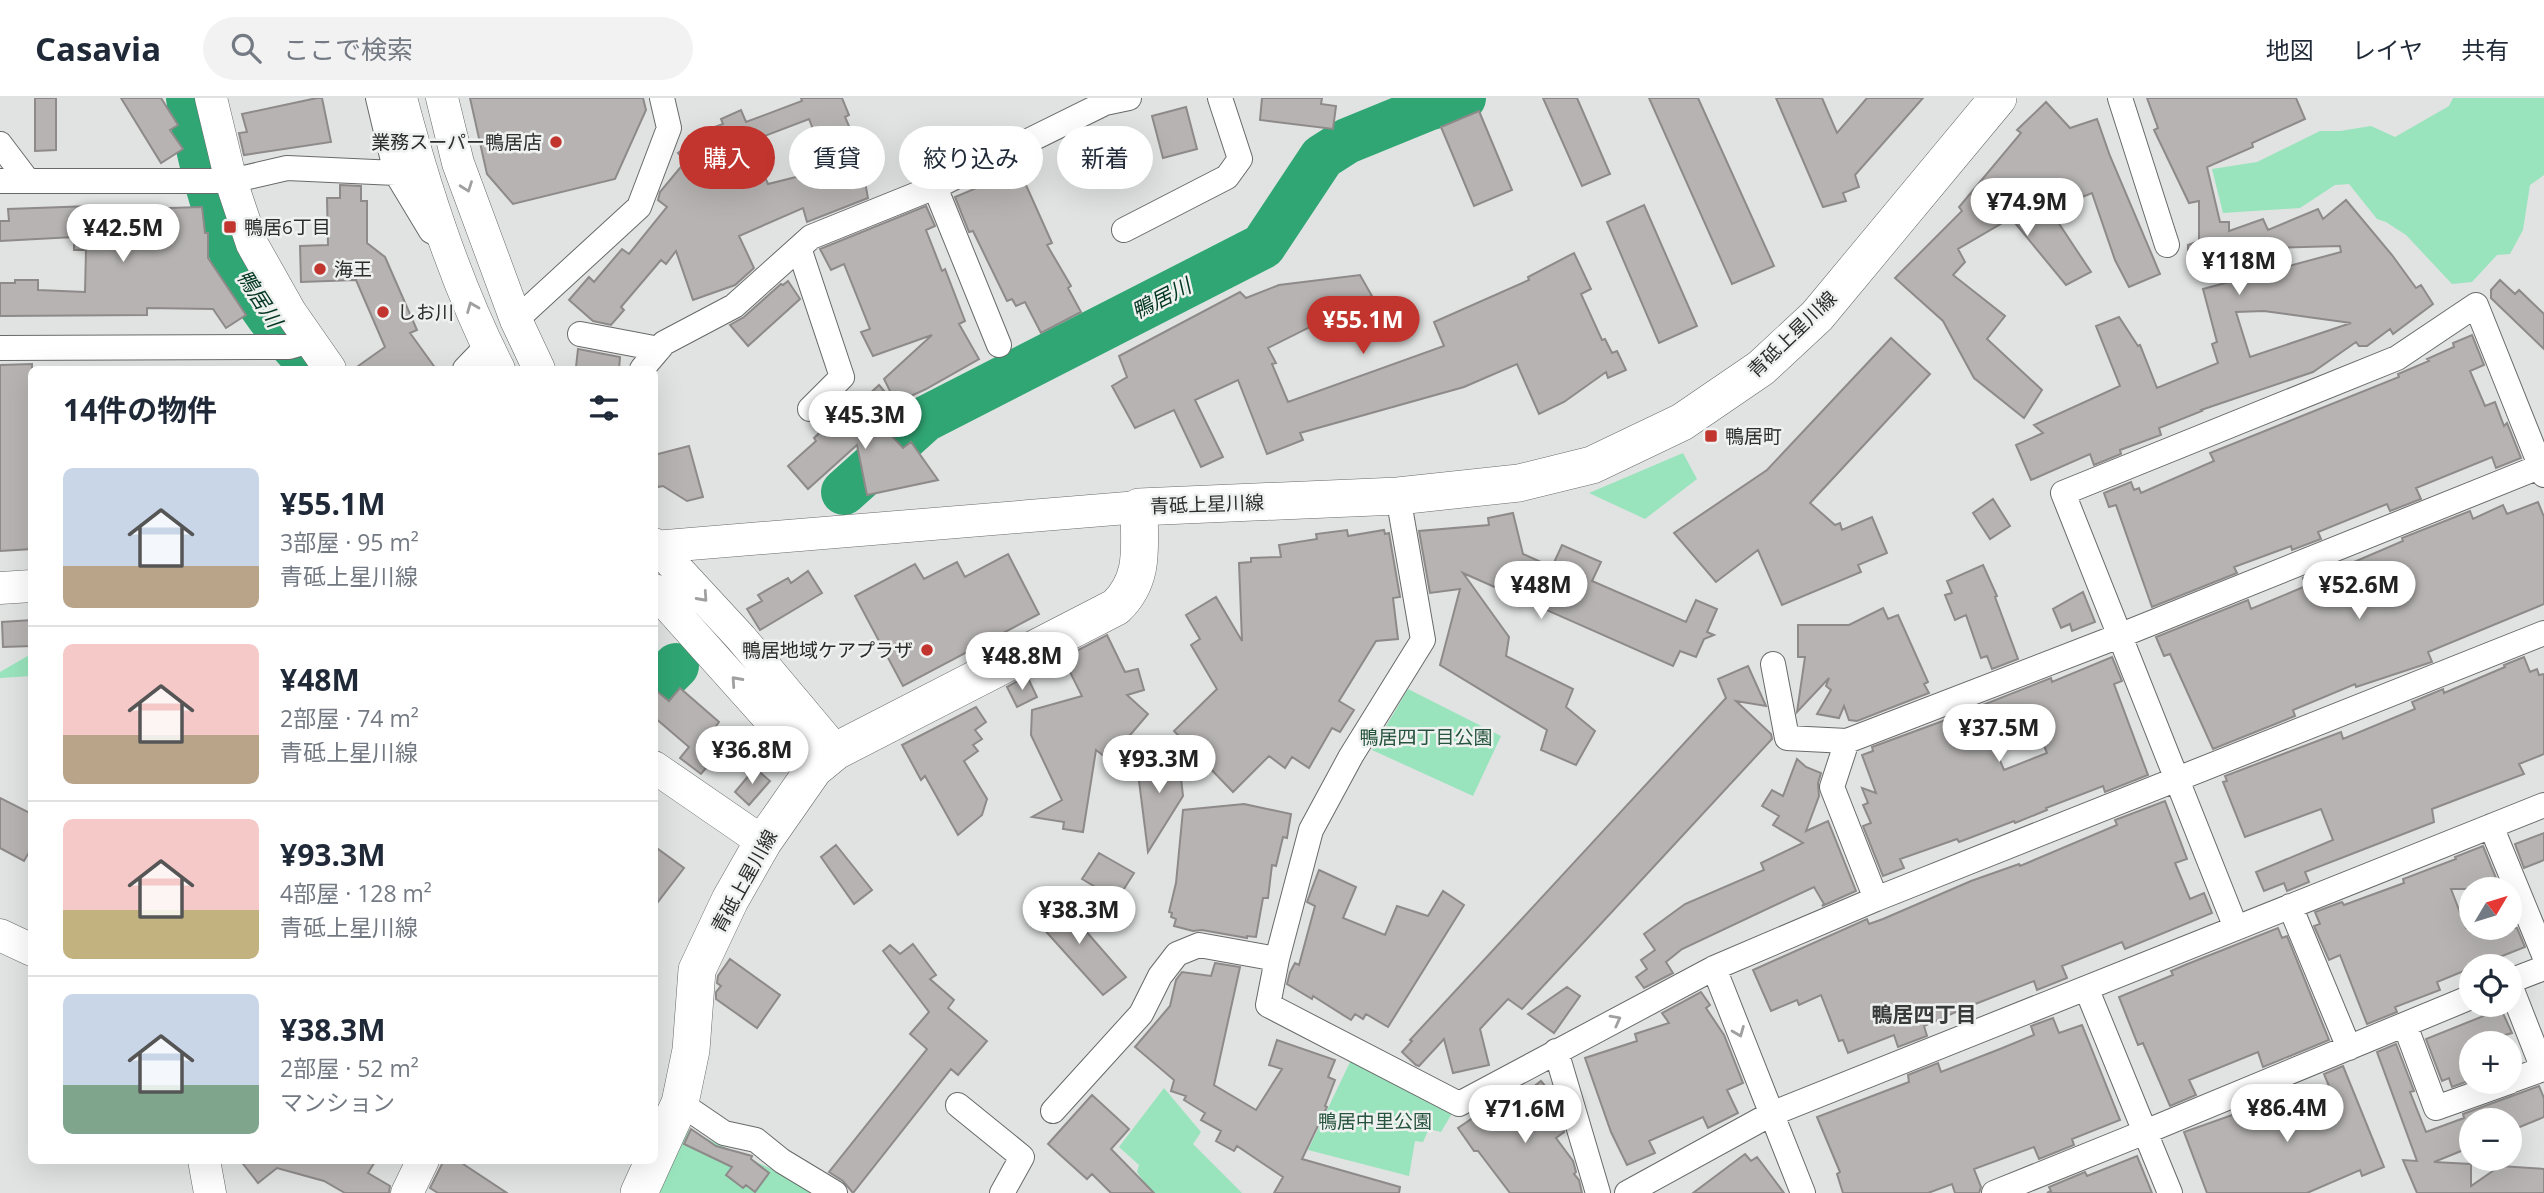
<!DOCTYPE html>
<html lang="ja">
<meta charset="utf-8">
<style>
body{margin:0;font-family:"Open Sans","Noto Sans JP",sans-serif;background:#f2f2f3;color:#1f2937;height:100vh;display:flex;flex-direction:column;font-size:26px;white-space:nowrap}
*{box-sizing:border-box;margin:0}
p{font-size:23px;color:#747a83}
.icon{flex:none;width:38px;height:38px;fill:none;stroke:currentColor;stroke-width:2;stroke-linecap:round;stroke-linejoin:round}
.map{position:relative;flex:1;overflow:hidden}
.side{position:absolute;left:28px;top:268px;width:630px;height:798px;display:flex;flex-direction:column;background:#fff;border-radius:10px;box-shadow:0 7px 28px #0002}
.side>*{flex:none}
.hud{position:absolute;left:679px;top:28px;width:665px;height:63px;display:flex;gap:14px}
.needle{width:46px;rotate:52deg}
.fabs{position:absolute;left:2459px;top:779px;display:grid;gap:14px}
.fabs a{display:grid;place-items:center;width:63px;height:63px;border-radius:50%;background:#fff;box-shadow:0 7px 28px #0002;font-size:35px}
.price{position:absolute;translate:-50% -60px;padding:0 16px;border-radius:24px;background:#fff;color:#222;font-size:23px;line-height:46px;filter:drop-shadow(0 2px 4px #0008)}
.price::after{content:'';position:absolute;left:50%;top:42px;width:21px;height:16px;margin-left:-10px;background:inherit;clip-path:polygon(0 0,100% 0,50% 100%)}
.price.current{background:#c2342e;color:#fff}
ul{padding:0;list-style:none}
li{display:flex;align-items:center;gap:21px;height:175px;padding:0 35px}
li+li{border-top:2px solid #e0e1e3}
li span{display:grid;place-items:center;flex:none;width:196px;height:140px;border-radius:10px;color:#555}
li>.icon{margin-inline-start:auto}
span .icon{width:84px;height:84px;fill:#fffc;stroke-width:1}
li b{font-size:30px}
h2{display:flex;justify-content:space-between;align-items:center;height:84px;padding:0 35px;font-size:30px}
.tag{padding:0 24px;border-radius:32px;background:#fff;box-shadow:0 7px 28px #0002;font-size:24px;line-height:63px}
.tag.current{background:#c2342e;color:#fff}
header{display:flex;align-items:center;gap:42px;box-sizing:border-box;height:98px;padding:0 35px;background:#fff;border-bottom:2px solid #e0e1e3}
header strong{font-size:33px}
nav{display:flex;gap:38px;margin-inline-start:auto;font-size:24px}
.search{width:490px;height:63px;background:#f2f2f3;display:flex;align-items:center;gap:18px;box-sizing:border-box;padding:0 24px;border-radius:38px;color:#747a83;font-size:26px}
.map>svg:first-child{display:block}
</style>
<header>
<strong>Casavia</strong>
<div class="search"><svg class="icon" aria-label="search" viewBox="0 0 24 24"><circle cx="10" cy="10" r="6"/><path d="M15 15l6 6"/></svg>ここで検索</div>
<nav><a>地図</a><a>レイヤ</a><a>共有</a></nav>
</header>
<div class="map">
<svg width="2544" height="1095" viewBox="0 0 2544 1095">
<rect width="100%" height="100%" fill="#e0e3e2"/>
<path fill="#99e4bd" d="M2453,0H2544V77L2530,87L2523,132L2510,156L2497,157L2472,184L2452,186L2406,137L2386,124L2377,121L2349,86L2335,87L2300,110L2223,115L2212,71L2257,64L2320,33H2340L2371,28L2395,39L2449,8Z
M1683,355L1697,381L1645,421L1589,395Z
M31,556V578L0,580V574Z
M1408,591L1501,638L1473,698L1372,652Z
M1351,962L1454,1012L1441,1034L1429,1031L1423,1044L1415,1043L1409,1078L1308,1052Z
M1164,990L1201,1034L1193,1046L1242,1095H1136L1144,1084L1137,1074L1139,1067L1119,1049Z
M682,1029L795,1082L818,1095H649Z"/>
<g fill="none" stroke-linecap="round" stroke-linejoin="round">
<path stroke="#30a674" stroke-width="46" d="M189,0C202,74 222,156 268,217C282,236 299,253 314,271
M844,394L925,321L1263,148L1322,59L1347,43L1428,10L1463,0
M654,590L676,568"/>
</g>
<path fill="#b7b3b3" stroke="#8e8a8a" stroke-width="2" fill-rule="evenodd" d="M35,0H56V52L35,53Z
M121,0H161L178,27L170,32L183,51L161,65Z
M317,0H322L331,44L244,57L239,35L247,34L242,16Z
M470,0H643L646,12L615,81L513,106L487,76Z
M801,0H842L849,17L845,19L859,51L868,100L807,124L803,110L739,138L754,170L735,187L693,202L676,153L666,166L661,162L621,209L624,212L611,227L593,223L569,202L589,179L594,184L622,151L629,156L667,109L658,102L660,94L685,64L678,55L712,30L723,26L721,21L741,12L746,24L802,3ZM809,21L813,31L817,30L832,70L768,86L753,51L757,50L754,42Z
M1262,0H1322L1321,6L1336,8L1333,31L1260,22Z
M1543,0H1577L1610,76L1582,88Z
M1649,0H1698L1774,168L1732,186Z
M1776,0H1822L1837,35L1867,0H1923L1855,77L1859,89L1843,95L1846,103L1823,109Z
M2147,0H2296L2305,21L2252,45L2253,49L2207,69L2220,124H2229V133L2263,121L2268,132L2318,111L2323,121L2346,102L2392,157L2416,190L2421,187L2433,206L2393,236L2390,231L2367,248H2359L2356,244L2313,274L2201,312L2202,313L2159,330L2161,337L2120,352L2121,356L2094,367L2090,356L2031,382L2016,347L2043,335L2034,327L2120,288L2096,228L2119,219L2138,248L2140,247L2157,290L2218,265L2212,246L2217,244L2203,191L2341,154L2340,148L2188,152V147L2199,143V103L2189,105L2154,32L2158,30ZM2264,213L2351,225L2250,259L2236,214Z
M2046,4L2070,30L2097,21L2110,58L2160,176L2129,189L2115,162L2092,95L2050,112L2091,174L2066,187L2011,120L1958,151L1965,164L1953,177L2005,218L1987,241L2042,292L2024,320L1974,280L1943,223L1895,180L1962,113L1959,109L2021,35L2017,32Z
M1186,9L1197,51L1163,60L1152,18Z
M1479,13L1512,92L1474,108L1441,29Z
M1017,67L1052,145L1047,147L1071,188L1068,190L1081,214L1041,235L1025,204L1016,208L1012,201L1007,203L973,133L969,134L955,99L998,81L996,77Z
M340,87L361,88V103H367V145L385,159L417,232L410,235L436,271H354L385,249L356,182L301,184L300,148L328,147L327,100H340Z
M1644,107L1697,228L1659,245L1607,124Z
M92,108L85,112H89V119L136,120V111L202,109L205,135H208V160L246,217L226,230L213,211L147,210V217L0,218V185H15V182H38V192L85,194L86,152H74V139L0,143V123H9L8,111Z
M926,108L935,128L926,132L942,173L945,171L965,223L959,226L979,261L926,291L896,305L884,281L932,237L873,258L861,234L870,231L844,166L831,172L820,151Z
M1574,155L1591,191L1581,196L1602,242L1605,241L1612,255L1617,253L1626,272L1608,280L1606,274L1564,304L1539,316L1517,266L1464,289L1300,335L1303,342L1267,356L1238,282L1195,302L1223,359L1201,369L1174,312L1135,330L1112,288L1127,279L1119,258L1240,194L1246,200L1279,187L1360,177L1372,198L1268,250L1276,265L1272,266L1288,304L1444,248L1434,224L1529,182L1528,179Z
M2500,182L2515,196L2519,192L2544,216V251L2491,200V192Z
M788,183L800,201L748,248L730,227L744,219L781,186L783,187Z
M2472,237L2484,267L2470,273L2485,308L2495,304L2504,328L2507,325L2521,360L2496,370L2492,359L2416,390L2421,401L2390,413L2387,406L2318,434L2321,441L2292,452L2291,448L2234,469L2237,475L2152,509L2116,407L2109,409L2104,395L2131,384L2134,392L2139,390L2141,395L2214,363L2210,355L2399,279L2398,276L2429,263L2427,261L2454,249L2453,245Z
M1891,240L1930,276L1810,405L1835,427L1840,425L1842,432L1872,419L1887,455L1858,467L1861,474L1782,507L1758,452L1716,484L1674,435L1767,372Z
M578,251L620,259L619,271L576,269Z
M32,266V451L0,453V267Z
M879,287L895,306L872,317L903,350L911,344L938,382L867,397L857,347L808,391L788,368L816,343L814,340L828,327L832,331Z
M689,348L703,399L687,403L663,388L658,389L654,378V357Z
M1993,401L2010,428L1990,441L1973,415Z
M2538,404L2544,419V506L2428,554L2432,564L2356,589L2355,586L2293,612L2295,618L2213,651L2170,556L2164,558L2156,539L2248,502L2251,511L2306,488L2303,480L2332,468L2333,473L2403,443L2402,440L2470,413L2473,421L2503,407L2507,416Z
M1513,415L1523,456L1552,469L1562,447L1601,464L1592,483L1686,524L1696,502L1717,511L1707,534L1714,537L1704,541L1696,559L1680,553L1673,568L1463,475L1509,539L1506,558L1573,591L1566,609L1595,633L1576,667L1541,652L1547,632L1440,567L1460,491L1430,495L1419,433L1489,427L1488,420Z
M1347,432L1348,438L1384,432L1385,436L1389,435L1400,499L1393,500L1398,541L1376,543L1339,603L1354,612L1340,634L1332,630L1309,670L1292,659L1285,670L1269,658L1233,694L1174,633L1217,591L1191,547L1200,541L1186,517L1216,499L1242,543L1239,465L1251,464V460L1281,459L1279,447L1317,441L1316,436Z
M1008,456L1039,516L903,588L855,498L915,466L924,481L957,464L965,479Z
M1983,467L1997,498L1995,499L2018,561L1992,571L1987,558L1981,560L1966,517L1955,522L1945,497L1952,495L1947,483Z
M808,473L822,495L760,532L747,511L762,503L758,497L788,480L791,485Z
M2083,494L2095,524L2072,533L2070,526L2061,530L2053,511Z
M1883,510L1888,521L1898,517L1928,584L1924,586L1929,595L1857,623L1849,622L1844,608L1839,620L1817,616L1831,592L1826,588L1829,580L1797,614L1805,559H1798V527H1849Z
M32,522V548L3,549L2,524Z
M1107,537L1125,574L1138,571L1144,592L1127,597L1148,616L1125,643L1128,646L1113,665L1096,652L1083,734L1063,731L1064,724L1032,719L1062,702L1031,637L1032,612L1082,598L1063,560Z
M2112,559L2122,583L2114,586L2148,677L2105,694L2103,688L2046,710L2047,712L2015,725L2014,723L1959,744L1957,741L1900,761L1904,770L1883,778L1863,728L1871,725L1863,707L1868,705L1862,690L1876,695L1862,657L1873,653L1872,649L1981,609L1980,608L2051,580L2052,584ZM2031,616L2047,655L2004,672L1988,634Z
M2524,559L2530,574L2537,571L2539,577L2544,576V656L2519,666L2524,676L2432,711L2434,724L2305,774L2309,784L2287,793L2284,785L2264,793L2256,774L2333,742L2321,711L2245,739L2223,684L2227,683L2225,678L2341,634L2343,641L2415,611L2412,604L2443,591L2444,595L2505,569L2504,567Z
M1748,568L1766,608L1736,603L1771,636L1772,641L1522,911L1508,901L1480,931L1489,967L1453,975L1444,941L1419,968L1416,967L1402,954L1412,943L1410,942L1726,600L1718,581Z
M1027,578L1037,599L1017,609L1007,589Z
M680,590L719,624L714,631L729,643L701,676L680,660L689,649L654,619V591L669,603Z
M976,609L986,624L975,632L982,641L973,647L978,653L964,663L987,701L982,717L958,737L925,678L921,682L902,647Z
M1797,661L1806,669L1821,675L1818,685L1819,698L1806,733L1828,723L1856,793L1822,808L1824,806L1814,789L1682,851L1666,864L1673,875L1644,890L1636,879L1647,871L1641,862L1655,852L1644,836L1685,806L1764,772L1761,765L1803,745L1773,727L1779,718L1762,708L1772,692L1783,698Z
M1179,662L1183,698L1148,754L1137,667Z
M755,670L770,683L749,707L735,694Z
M0,700L32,716V749L24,763L0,750Z
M2165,703L2187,761L2175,765L2190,801L2204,795L2212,815L2125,851L2122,844L2062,868L2067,880L2037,892L2034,883L1965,910L1924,928L1927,938L1898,949L1894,937L1848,955L1843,942L1839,943L1821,897L1799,907L1797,902L1771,913L1753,872L1867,821L1869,826L1883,821L1971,783L2019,766L2020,768L2117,727L2115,722Z
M1244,706L1291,716L1287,740L1283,739L1276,768L1272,767L1268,800H1263L1256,839L1247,838V840L1202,832L1193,833L1174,828L1176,821L1171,819L1172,815L1169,814L1176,785L1183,712Z
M2544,735V762L2524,770L2515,746Z
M836,747L872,792L854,806L821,759Z
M654,748L684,770L654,809Z
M2483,748L2496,780L2495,781L2498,791H2451L2466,830H2517L2525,849L2477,868H2471V870L2437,884L2440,892L2395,909L2397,914L2367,926L2340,857L2329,862L2314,828L2320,826L2315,814L2342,804L2344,807L2404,785L2403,781L2456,761L2455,759Z
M1099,755L1134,775L1117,802L1082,781Z
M1319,772L1356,789L1343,820L1385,837L1397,808L1428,818L1443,793L1464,807L1388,929L1366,916L1363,921L1355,916L1351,922L1313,898L1312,901L1287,886L1290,874L1295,865L1299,867L1315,808L1307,804Z
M1057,800L1126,879L1103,897L1033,819Z
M2278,830L2282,840L2287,838L2329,942L2263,969L2258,954L2189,982L2196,997L2170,1008L2143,945L2138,947L2119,899L2173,877L2171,873L2185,867Z
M913,846L936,877L930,881L954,902L948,910L987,943L958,977L951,971L853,1095L843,1083L829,1074L927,951L910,936L929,914L883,853L890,847L900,856Z
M730,861L780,897L757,930L716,901V894L721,888L717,885L718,878Z
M1215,865L1240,869L1214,987L1256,1012L1282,971L1269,967L1277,942L1335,962L1328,979L1335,982L1325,1008L1327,1009L1302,1061L1400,1089L1399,1095H1274L1283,1079L1237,1048L1234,1053L1216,1043L1221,1033L1201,1022L1205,1015L1184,1002L1186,998L1171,993L1174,982L1135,949L1170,908L1176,882L1182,874L1211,878Z
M1567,889L1580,898L1554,935L1528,916Z
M1701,894L1710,907L1706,910L1724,937L1743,985L1727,992L1738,1015L1708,1030L1703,1019L1649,1043L1655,1055L1627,1067L1611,1034L1585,960L1637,943L1635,936L1669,925L1662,915Z
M2496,913L2497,915L2502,913L2512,935L2505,937L2508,945H2471V982L2452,989L2449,980L2442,983L2426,941Z
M2053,920L2059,935L2082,927L2120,1022L2072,1041L2074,1047L2039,1061L2034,1049L1974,1071L1981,1089L1979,1095H1955L1952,1086L1928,1095H1843L1837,1076L1840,1074L1817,1019L1909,984L1908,977L1938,965L1941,974L2000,951L2034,937L2031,928Z
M2396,946L2414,993L2410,994L2426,1034L2464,1020L2463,1016L2539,988L2544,1000V1019L2510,1033V1022H2471V1049L2434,1064L2471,1066V1088L2500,1068L2544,1071V1095H2417L2403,1062L2417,1063L2377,954Z
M2343,968L2384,1069L2362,1078L2360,1072L2307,1095H2207L2184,1034L2283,999L2286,1005L2329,988L2324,976Z
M1541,983L1554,999L1564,1034L1556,1040L1573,1063L1576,1074L1574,1076L1579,1082L1582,1095H1510L1478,1053H1474L1458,1030L1486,1011L1492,1021Z
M1092,997L1129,1031L1111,1051L1154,1095H1111L1092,1076L1087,1081L1048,1046Z
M691,1031L716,1048L752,1058L751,1061L769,1075L755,1094L746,1087L743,1090L726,1077L732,1069L684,1046Z
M1745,1056L1751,1063L1757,1059L1784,1095H1693Z
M2137,1058L2152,1095H2047L2051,1093L2049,1089L2085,1074L2087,1078Z
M240,1062H376L368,1075L390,1088L389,1095H345L324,1083L277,1070L258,1085Z
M444,1062H457L507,1095H438L430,1090Z"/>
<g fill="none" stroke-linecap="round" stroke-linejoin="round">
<g stroke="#686a69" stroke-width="26">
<path id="minor" d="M378,0L396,75L431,133L435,135
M2120,0L2167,147
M0,46L28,83
M0,83H231L287,70L396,75
M935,89L999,247
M1124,132L1227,79L1240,61L1220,0
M799,150L842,279L810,311
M516,222L639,109L669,30L662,0
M580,236L659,251
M0,250L289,249L310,243
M465,271L487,248
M642,271L664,245L734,208L811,139L935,89L1105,5L1129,0
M1398,398L1423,542L1351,658L1311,732L1277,861L1268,907L1459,1006L1714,870L1876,801L2544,535
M1773,566L1787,640L1847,643
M2491,728L2544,857
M1876,801L1832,689L1847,643L2119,538L2544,367
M2290,808L2349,950
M2236,830L2063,395L2397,260L2476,207L2544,377
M1714,870L1803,1095
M2510,883L2544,870
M2510,887L2543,971L2510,983
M2405,927L2436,1010L2509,984
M1556,953L1598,1095
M680,1005L724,1035L756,1042L782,1063L835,1095
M958,1007L1022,1059L1002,1095
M1053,1013L1141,916L1160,878L1177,856L1199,847L1277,861
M1627,1095L1771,1016L2544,707
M1994,1095L2145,1034L2087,892
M2170,1095L2145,1034L2471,899"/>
</g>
<g stroke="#686a69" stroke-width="33">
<path id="tertiary" d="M211,0L231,83L252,146L291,215L330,271
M401,0C425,91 456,187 499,271
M442,0L458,65L516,222L539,271
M654,446L741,540L836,653
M654,449L1139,409
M0,490L32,488
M654,492L814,671
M654,669L763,744
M0,837L32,852
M204,1062L210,1095
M407,1095L423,1062"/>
</g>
<g stroke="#686a69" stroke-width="38">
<path id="secondary" d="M639,1095L680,1005L691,952L697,872L730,802L763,744L814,671L836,653L1116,509C1146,480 1139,447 1139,409L1398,398L1519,385L1592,367L1682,324L1761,270L1817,218L1998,0"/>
</g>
<use href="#minor" stroke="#fff" stroke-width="24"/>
<use href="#tertiary" stroke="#fff" stroke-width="32"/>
<use href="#secondary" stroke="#fff" stroke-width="37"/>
</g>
<defs><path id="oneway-chevron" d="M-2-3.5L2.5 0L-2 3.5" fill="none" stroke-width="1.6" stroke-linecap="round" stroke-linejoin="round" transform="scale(1.75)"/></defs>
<g stroke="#a0a0a0">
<use href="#oneway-chevron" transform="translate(467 89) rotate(70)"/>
<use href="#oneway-chevron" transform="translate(472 209) rotate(-112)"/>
<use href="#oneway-chevron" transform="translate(703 499) rotate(48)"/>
<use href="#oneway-chevron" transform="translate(736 583) rotate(-132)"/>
<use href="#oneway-chevron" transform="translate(1616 922) rotate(-28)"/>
<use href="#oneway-chevron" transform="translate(1739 934) rotate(68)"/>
</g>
<g fill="#c2342e" stroke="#eef1ef" stroke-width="2.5">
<circle cx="556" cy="44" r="7"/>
<rect x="223" y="122" width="14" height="14" rx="3.5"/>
<circle cx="320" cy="171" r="7"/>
<circle cx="383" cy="214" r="7"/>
<rect x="1704" y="331" width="14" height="14" rx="3.5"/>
<circle cx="927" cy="552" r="7"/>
</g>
<g text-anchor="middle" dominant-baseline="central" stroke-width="5" stroke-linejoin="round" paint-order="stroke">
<g font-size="19" fill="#2b2c2b" stroke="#eef1ef" text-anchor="start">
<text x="542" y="44" text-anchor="end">業務スーパー鴨居店</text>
<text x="244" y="129">鴨居6丁目</text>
<text x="334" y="171">海王</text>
<text x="397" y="214">しお川</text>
<text x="1725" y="338">鴨居町</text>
<text x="913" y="552" text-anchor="end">鴨居地域ケアプラザ</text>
</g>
<g font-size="19" fill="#2b2c2b" stroke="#eef1ef">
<text transform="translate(1792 236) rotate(-44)">青砥上星川線</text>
<text transform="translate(1207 406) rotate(-2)">青砥上星川線</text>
<text transform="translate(744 783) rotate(-61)">青砥上星川線</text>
</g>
<g font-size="19" fill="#27543e" stroke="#eef1ef">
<text x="1426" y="639">鴨居四丁目公園</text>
<text x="1375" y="1023">鴨居中里公園</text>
</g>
<g font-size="21" font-style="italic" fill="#043722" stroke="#eef1ef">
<text transform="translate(260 200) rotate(57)">鴨居川</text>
<text transform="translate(1161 200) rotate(-27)">鴨居川</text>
</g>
<g font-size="21" font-weight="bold" fill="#393b3a" stroke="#eef1ef">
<text x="1924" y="916">鴨居四丁目</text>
</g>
</g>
</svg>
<div class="fabs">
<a><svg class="needle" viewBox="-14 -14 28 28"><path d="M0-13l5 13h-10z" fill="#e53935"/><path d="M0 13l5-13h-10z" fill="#747a83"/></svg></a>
<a><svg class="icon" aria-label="locate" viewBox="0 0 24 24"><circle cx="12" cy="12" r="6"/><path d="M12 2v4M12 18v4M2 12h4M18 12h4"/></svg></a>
<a>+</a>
<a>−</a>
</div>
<b class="price" style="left:2027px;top:140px">¥74.9M</b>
<b class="price" style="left:123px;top:166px">¥42.5M</b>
<b class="price" style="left:2239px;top:199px">¥118M</b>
<b class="price current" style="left:1363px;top:258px">¥55.1M</b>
<b class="price" style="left:865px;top:353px">¥45.3M</b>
<b class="price" style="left:1541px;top:523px">¥48M</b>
<b class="price" style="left:2359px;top:523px">¥52.6M</b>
<b class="price" style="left:1022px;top:594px">¥48.8M</b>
<b class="price" style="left:1999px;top:666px">¥37.5M</b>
<b class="price" style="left:752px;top:688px">¥36.8M</b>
<b class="price" style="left:1159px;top:697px">¥93.3M</b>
<b class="price" style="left:1079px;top:848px">¥38.3M</b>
<b class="price" style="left:2287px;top:1046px">¥86.4M</b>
<b class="price" style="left:1525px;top:1047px">¥71.6M</b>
<div class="hud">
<a class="tag current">購入</a>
<a class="tag">賃貸</a>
<a class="tag">絞り込み</a>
<a class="tag">新着</a>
</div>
<section class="side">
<h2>14件の物件<svg class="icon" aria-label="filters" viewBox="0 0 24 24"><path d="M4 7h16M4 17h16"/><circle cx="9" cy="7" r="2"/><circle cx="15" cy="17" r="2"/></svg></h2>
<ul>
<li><span style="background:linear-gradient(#c9d6e8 70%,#b9a48a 0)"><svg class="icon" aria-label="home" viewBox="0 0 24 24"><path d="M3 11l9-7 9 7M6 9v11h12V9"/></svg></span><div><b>¥55.1M</b><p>3部屋 · 95 m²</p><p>青砥上星川線</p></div></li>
<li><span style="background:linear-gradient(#f6c9c9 65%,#b9a48a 0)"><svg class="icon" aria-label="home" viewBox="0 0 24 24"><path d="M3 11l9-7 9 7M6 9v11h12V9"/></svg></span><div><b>¥48M</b><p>2部屋 · 74 m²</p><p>青砥上星川線</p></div></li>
<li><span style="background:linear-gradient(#f6c9c9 65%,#c2b280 0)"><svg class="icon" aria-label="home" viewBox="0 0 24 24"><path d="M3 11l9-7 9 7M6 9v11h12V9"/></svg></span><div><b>¥93.3M</b><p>4部屋 · 128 m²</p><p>青砥上星川線</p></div></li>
<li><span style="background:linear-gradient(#c9d6e8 65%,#7fa58c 0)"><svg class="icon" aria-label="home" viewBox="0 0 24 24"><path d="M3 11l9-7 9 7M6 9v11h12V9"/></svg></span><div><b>¥38.3M</b><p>2部屋 · 52 m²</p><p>マンション</p></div></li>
</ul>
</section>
</div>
